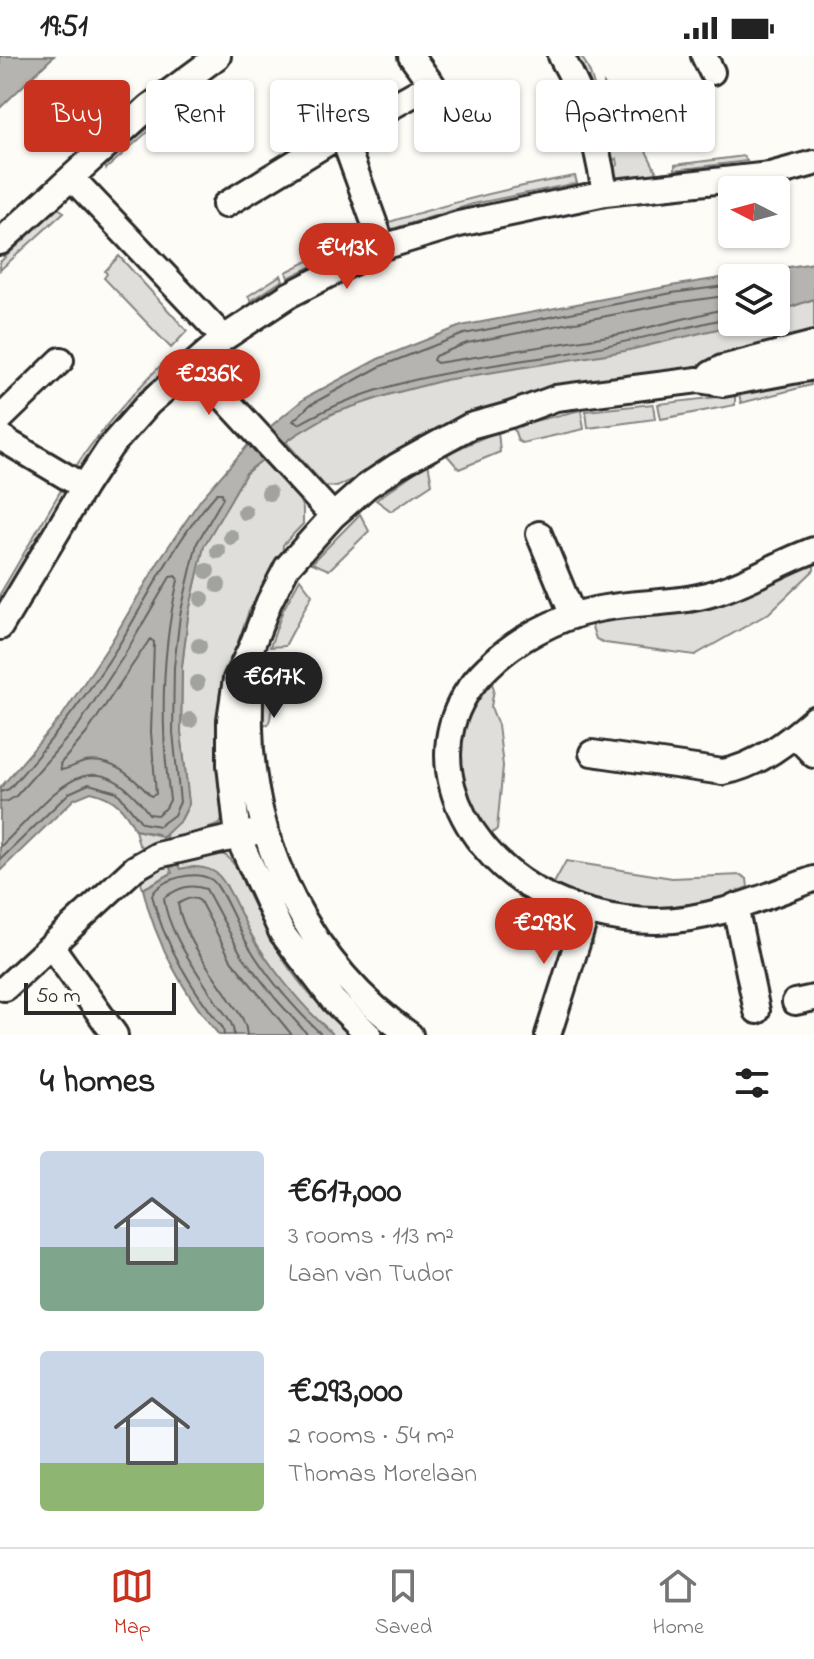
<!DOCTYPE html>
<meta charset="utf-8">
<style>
body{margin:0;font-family:"Indie Flower",sans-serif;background:#f6f6f6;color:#222;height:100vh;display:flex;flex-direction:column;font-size:30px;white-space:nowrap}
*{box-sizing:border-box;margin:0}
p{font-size:26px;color:#767676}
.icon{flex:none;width:44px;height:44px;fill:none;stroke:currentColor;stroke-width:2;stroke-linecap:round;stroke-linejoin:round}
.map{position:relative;height:979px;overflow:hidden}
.details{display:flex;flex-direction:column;background:#fff;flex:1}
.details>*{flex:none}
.top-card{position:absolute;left:24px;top:24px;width:766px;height:72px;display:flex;gap:16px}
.needle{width:52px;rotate:276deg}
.tools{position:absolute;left:718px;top:120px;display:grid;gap:16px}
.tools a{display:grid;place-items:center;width:72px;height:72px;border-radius:8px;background:#fff;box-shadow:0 2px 6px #0004;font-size:40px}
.scale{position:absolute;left:24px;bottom:20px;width:152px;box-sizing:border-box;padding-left:8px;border:4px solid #2b2b2b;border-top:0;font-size:22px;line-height:28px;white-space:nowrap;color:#2b2b2b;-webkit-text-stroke:6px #fdfcf7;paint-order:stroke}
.price{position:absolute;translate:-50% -68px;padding:0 18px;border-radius:28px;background:#c8321e;color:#fff;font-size:26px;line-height:52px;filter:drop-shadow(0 2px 4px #0008)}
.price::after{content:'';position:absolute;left:50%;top:48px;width:24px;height:18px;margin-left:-12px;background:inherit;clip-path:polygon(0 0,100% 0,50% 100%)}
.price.on{background:#222;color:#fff}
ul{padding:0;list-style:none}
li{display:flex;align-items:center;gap:24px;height:200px;padding:0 40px}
li span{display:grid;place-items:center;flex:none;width:224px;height:160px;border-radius:8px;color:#555}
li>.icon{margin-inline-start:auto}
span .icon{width:96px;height:96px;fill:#fffc;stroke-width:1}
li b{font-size:34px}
h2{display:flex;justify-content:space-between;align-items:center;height:96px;padding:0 40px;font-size:34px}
.pill{padding:0 28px;border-radius:8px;background:#fff;box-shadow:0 2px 6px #0004;font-size:28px;line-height:72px}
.pill.on{background:#c8321e;color:#fff}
.status{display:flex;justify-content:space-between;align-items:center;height:56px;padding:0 40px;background:#fff;direction:ltr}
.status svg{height:22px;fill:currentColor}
.tab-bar{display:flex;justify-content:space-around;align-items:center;height:112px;border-top:2px solid #e0e0e0;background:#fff;font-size:22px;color:#767676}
.tab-bar a{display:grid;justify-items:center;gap:4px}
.tab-bar .on{color:#c8321e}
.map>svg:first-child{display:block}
</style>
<div class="status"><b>19:51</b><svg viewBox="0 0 49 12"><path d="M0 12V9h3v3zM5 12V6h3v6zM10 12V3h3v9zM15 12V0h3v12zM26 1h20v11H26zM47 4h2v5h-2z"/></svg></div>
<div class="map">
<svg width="814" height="979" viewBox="0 0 814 979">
<rect width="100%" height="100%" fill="#fdfcf7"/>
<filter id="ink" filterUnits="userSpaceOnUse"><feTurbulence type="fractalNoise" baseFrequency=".0125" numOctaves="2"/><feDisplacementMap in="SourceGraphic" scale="16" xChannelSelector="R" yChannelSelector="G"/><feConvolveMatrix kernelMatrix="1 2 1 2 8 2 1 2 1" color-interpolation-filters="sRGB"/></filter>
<g filter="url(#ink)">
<path fill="#dfdeda" stroke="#858482" stroke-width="2" d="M571,0H581C597,22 594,51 613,72L621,71L635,92L645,93L660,123L618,127L609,114L618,109L617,102L610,106Z
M211,25L215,29L144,79L106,113L105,110L138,80Z
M604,28L630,70C610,60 603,52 604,28Z
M744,100L747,105L675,114V109Z
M575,120L577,127L473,148L389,174L386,167C449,147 510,131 575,120Z
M58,152L64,156L0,214V206Z
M367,175L371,181L288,222L286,216Z
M119,200L187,275L171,292L104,222L107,218L105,215Z
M281,219L283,224L251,245L248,240Z
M814,243V280C753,301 688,312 624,322C582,329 538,333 498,348C446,368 401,398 354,428L351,424L337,431L325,430L286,386C354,334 447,323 530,308C602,295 675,282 747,266H776V256Z
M165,305L170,311L139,340L75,420L72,416C99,375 131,339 165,305Z
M810,324L811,329L741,347L739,338Z
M735,339V349L661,363L658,348Z
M653,348L655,363L588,372L586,355Z
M581,354L584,373L522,387L518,385L513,370Z
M498,375L500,396L459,413L446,398Z
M262,404L299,443L303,453V468L283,489L282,501L249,555L230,609L226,753L220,768L150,794L139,789L135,774L166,781L167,774L181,764L189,748L181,676L182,611L188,560L204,489L246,417Z
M428,407L432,428L391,455L376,444Z
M64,429L67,431L2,548L0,538Z
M360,458L369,475L329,514L312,507Z
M814,503V514L769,557L695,599L605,587L596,583L590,565Z
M300,523L312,539L285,590L270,591L283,554Z
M266,611L277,617L270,663L268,668L262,669Z
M489,620L494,633L491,651L498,669L503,710L497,773L488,781L466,746L456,689L470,640Z
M220,797L228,801L237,812C263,876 296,937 354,979H334C288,940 250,885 226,829L180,814L178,809L172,817L143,833L140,824L151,812Z
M566,805L672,822L741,819L747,823L748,831L728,839L729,845L661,856L595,848L553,829Z"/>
<path fill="#b5b4b1" stroke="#7e7d7b" stroke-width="2" d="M0,0H54L0,52Z
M814,207V243L776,256V222H732V266H747L625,295L445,324L391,338L331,358L294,380L262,404L246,417L204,490L188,560L182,611L181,676L189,748L181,764L162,782L158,778L135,774C125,753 114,741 91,736L74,743L0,815V732L62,660L110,588L162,500L201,443L248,389L305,342L378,303L461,270L671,230Z
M178,808L180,813C191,810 206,810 216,817C229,827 246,872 256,888C278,920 305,954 334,979H219C184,938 155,886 143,833L172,817L170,812Z"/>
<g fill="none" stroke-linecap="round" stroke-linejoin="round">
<path stroke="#626261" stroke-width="2" d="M732,229L672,237L464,278L381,310L310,349L293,365L299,368C379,322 468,313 558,299C617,289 674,274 732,261
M732,239L674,247L467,287L435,300L433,304L437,307L621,278L732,251
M150,583L154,586L151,676L156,738L151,740C134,722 112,701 85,706C77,708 69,713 61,714L60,708L86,678Z
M0,736L9,733C49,688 85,643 117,592C149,540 176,482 217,437H222L223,442L197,487L180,559L174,611L173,676L180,746L174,759L159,770L142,767L117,736L89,728L69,737L0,804
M0,746L8,745L16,740L78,670L125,598L170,521L176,520L178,524C161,597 160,670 170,744L166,752L157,759L149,758C89,674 51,744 0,791
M224,979L223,972C193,935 163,886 152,839C161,823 195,813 212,824C222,831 239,875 248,889C267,921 295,953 322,979
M234,979C234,966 224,957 217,947C199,918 167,876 164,842C178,832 190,827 206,833L241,898L275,942L308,979
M247,979C246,962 235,953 227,939C211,915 182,877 178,848C185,843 193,839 200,845L231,904L292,979"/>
<g stroke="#2b2b2b" stroke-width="30">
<path id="minor" d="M411,0L456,62
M561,0C586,43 597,88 605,137
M704,0L712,16
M342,78L383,191
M72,122L224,282
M225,149L342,78L432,28
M0,186L149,51L218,0
M194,309L333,460
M711,318L722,312L814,288
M0,363L61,304
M0,379L8,386L84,431
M539,478L573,560
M814,494C780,506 748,527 714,537C675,549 633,545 594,554C556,562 515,584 488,611C412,683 454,786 534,833C570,854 615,865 656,865C710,865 764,841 814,823
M0,571L84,431L111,390L148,348L224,282L289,239L383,191L459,168L605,137L770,119L814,107
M251,592L269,546L287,511L333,460L367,430L397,410L470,370L510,359L556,342L698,324L723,328L814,311
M796,680L814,699
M592,697L723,716C757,710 789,685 814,663
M735,850L757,955
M52,891L115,979
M5,932L135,812L158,799L252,777
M795,946L814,942
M369,979L333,944L282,877L238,781L230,709V664L236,623L251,592C252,619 249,645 250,672C252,792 311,910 410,979
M548,979L587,856"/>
</g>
<use href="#minor" stroke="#fdfcf7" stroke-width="24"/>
</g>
<g fill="#a2a29f">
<circle cx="269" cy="437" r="8"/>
<circle cx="245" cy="456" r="8"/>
<circle cx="231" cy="481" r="8"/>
<circle cx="218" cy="495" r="8"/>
<circle cx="207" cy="515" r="8"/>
<circle cx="218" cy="529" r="8"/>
<circle cx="202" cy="543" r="8"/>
<circle cx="199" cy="590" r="8"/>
<circle cx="197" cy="627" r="8"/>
<circle cx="190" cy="664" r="8"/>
</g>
</g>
</svg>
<div class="tools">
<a><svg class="needle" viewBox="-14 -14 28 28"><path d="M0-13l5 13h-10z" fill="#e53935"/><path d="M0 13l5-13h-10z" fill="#767676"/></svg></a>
<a><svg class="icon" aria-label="layers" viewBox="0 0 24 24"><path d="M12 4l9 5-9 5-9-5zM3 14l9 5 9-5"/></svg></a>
</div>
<div class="scale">50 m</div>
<b class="price" style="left:347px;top:235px">€413K</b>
<b class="price" style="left:209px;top:361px">€236K</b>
<b class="price on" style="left:274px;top:664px">€617K</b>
<b class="price" style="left:544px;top:910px">€293K</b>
<div class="top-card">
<a class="pill on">Buy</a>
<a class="pill">Rent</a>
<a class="pill">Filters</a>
<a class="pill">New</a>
<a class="pill">Apartment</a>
</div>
</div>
<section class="details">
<h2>4 homes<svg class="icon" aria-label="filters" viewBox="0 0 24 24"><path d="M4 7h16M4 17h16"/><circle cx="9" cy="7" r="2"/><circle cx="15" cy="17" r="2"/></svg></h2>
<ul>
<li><span style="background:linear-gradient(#c9d6e8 60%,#7fa58c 0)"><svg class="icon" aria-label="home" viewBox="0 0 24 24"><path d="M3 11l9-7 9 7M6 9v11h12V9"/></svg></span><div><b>€617,000</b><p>3 rooms · 113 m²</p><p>Laan van Tudor</p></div></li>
<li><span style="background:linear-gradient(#c9d6e8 70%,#8fb573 0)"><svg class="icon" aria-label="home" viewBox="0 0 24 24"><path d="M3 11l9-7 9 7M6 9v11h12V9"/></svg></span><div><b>€293,000</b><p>2 rooms · 54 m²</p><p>Thomas Morelaan</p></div></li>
</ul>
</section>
<nav class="tab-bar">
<a class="on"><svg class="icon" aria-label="map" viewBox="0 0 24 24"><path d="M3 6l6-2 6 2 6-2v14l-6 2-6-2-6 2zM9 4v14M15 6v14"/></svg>Map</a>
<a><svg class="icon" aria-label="saved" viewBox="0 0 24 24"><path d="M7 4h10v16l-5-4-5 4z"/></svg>Saved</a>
<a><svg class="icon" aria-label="home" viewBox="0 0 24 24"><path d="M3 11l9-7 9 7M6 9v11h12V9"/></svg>Home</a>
</nav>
